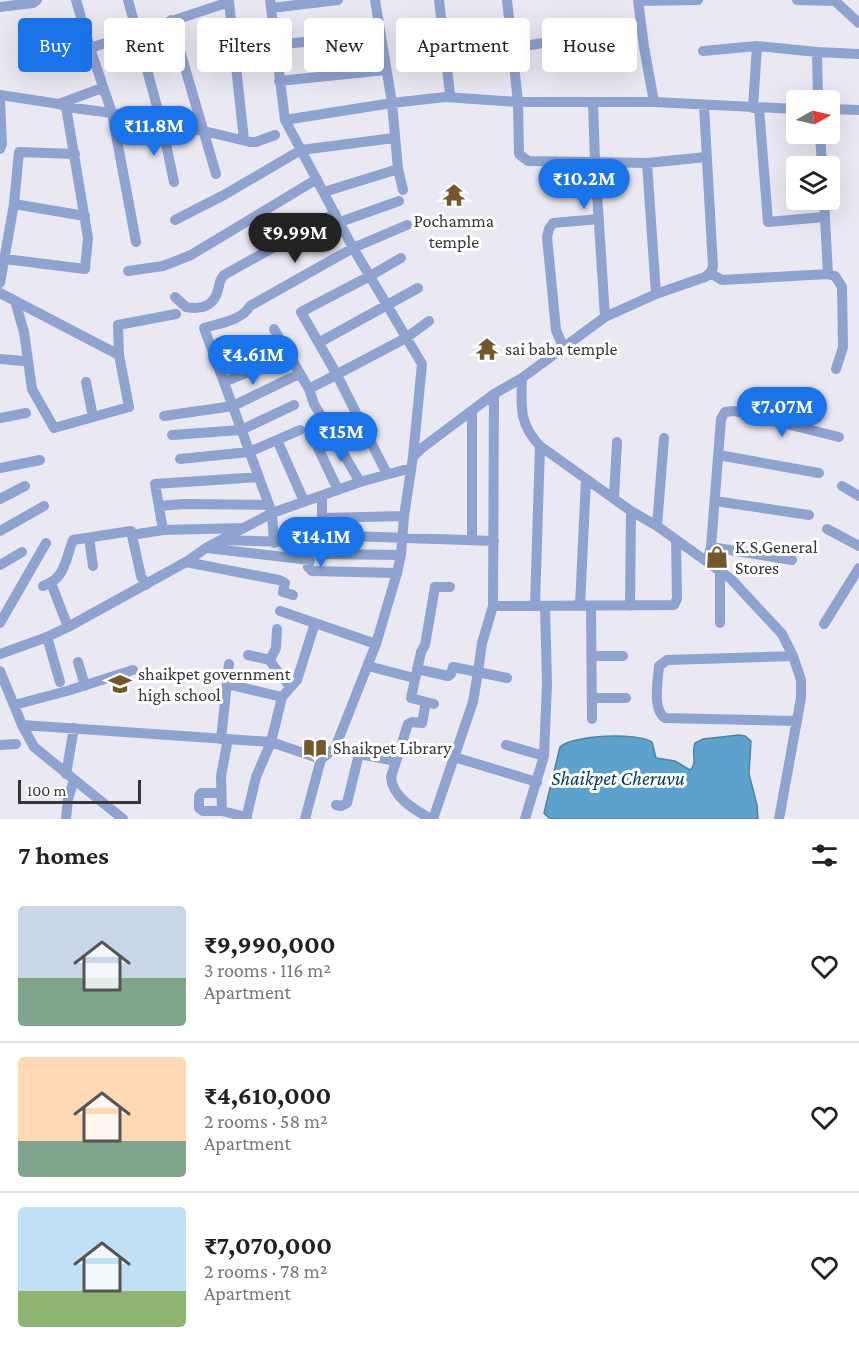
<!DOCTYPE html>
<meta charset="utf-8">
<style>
body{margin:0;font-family:"Crimson Pro",serif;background:#f6f6f6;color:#222;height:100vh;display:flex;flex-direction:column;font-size:22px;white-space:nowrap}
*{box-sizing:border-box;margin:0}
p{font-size:20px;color:#767676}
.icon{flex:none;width:33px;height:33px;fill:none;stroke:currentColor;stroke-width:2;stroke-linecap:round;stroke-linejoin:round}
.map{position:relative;height:819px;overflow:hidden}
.panel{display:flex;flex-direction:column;background:#fff;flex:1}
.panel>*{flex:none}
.guide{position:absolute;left:18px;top:18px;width:824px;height:54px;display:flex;gap:12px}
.needle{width:39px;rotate:82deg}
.buttons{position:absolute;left:786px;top:90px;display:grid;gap:12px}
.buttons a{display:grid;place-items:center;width:54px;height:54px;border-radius:6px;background:#fff;box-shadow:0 6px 24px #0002;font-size:30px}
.scale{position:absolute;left:18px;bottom:15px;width:123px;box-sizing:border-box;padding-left:6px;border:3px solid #37363a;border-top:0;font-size:16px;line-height:21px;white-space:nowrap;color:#37363a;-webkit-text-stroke:4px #fff;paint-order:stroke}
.price{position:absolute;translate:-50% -51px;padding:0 14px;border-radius:21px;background:#1a73e8;color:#fff;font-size:20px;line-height:39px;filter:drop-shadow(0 2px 3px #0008)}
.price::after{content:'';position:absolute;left:50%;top:36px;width:18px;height:14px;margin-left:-9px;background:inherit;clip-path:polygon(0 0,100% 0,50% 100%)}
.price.selected{background:#222;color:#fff}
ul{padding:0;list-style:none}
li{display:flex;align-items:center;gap:18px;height:150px;padding:0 18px}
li+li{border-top:2px solid #e0e0e0}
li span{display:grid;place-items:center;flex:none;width:168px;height:120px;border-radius:6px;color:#555}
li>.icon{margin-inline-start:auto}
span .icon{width:72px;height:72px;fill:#fffc;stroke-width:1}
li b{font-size:26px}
h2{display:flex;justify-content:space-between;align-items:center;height:72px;padding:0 18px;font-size:26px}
.chip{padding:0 21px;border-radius:6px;background:#fff;box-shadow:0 6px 24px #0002;font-size:21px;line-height:54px}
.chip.selected{background:#1a73e8;color:#fff}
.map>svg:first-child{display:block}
</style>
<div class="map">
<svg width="859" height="819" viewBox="0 0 859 819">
<rect width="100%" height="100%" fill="#eae8f2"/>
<path fill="#5ca2cc" stroke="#5182a0" stroke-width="1.5" d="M739,735L745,736L751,741L749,774L757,805L758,819H560L549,818L544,813L560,747C573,735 637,732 652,742L656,758L675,761L690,770C698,764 691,752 695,743L703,739Z"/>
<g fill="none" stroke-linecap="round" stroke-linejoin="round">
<path stroke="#8ea3d0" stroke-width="10" d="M76,0L90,48
M128,0L162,125L174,182
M270,0L285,120L353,248L422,364L413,457
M375,0L392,103L398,169L403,190
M507,0L518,102L519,154L528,161L647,163
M638,0L644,47L654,102
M797,0L835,1
M834,0L859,23
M638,1L698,0
M0,7L33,3L37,0
M271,8L338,0
M171,20L216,174
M275,45L380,34
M512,48L641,27
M703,51L757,46L817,52L859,54
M817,52L818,100
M279,81L386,70
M0,95L59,104L66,107L112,113L162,125L204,131L250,142H256L275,135
M445,97L518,102H654L796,109
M0,100L2,144L0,149
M593,102L595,162L605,317
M59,104L102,88
M753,108L757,46
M759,108L768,222L824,217
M830,109L859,110
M285,120L392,103L445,97L450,94L439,0
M820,134L822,166
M324,192L398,169
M824,200L828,274
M14,204L85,216
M175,220L224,195L301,150L394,138
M340,222L399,201
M136,242L112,113L90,48L229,2L244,140
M5,259L85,269L88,238L66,107
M128,271L163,266L191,255L317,179
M710,273L722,280L828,274L835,276L842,287L843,347L836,369
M0,283L14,204L19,152L75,154
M0,293L119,355
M656,294L647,163L706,157
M175,297L186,307C201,310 214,306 218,290C220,283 219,280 224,275L335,213
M15,301L24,332L32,389L54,428L129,407L119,355L118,325L176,314
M274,329L309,389L314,404L360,482
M320,342L418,288
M564,349L556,330L547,237L549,229L553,223L599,219
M0,359L23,361
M522,378L605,317L656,294L705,277L710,273L713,267L704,106
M86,382L93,417
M224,382L270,363
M309,389L406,338L429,321
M494,394L493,606L674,605L677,599L676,540
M164,416L233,406L299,374
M0,418L26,413
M172,435L241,430L294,405
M277,440L304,501
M318,448L338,490
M718,455L819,473
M180,459L249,452L300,430
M0,468L40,460
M387,474L337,375L301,312L370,276L401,258
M842,486L859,496
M322,496V554L401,555
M614,497L617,442
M0,499L25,486
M715,501L809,515
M159,506L183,504L269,505
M322,518L404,516
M657,526L664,438
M827,529L859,546
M163,530L155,484L259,477
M0,531L44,506
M132,535L163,530L243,528
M321,535L494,541
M89,538L93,566
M222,540L321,543
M472,540V411
M274,543L272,513L204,328C220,323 241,321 250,306L353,248L407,225
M711,547L792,560
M207,548L310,560L308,567L312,571L397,573
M707,561L711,547L721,419L725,412L734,411L839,437
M186,562L279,580L285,583L283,592L293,595
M0,565L22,552
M720,571V623
M51,583L68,627
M43,586C66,578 65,560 73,540L131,531L141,576L146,585
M535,606L540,446
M580,606L586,479
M591,606L592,719
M630,606L631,511
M280,611L376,644
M0,623L46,543
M824,624L859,568
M47,637L60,682
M0,654L47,637L68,627L186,562L206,548L272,513L360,482L411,468
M248,655L270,660
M591,656H623
M793,656L667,660L659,666C658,680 652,710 665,718L797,721
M270,660C275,671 284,677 290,687
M270,660L276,648L277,629
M78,662L85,686
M368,666L414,678
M417,669L448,676L451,674L453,667L478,672L482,643L493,606
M0,671L22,725L34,747L123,819
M227,684L282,697
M592,698H626
M426,702L422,723L412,722L408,724L391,777C392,797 415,810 431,819
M434,704L411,698L421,652L425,645L435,587H450
M14,705L67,691L133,670
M22,725L271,742L321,759
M221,739L229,664
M228,739L221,776L222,811L247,817
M0,745L16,744
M506,745L544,756
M335,748L359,754L396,761
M454,757L537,782
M66,774L74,728
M221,793H201L199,796V808L203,811H222
M336,805L341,806L347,803L359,754
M66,819L68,799L74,780
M246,819L256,777L271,742L282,697L297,680L315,623
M305,819L321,759L335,748L376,644L397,573L401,555L404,516L413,457L422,448L494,394L522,378C521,407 519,424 540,446L631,511L657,526L731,579L782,634L793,656L801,680V698L779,819
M433,819L473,702L478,672L507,678
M525,819L544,756L547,683L545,606"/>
</g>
<defs>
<g id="temple-bare" transform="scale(1.8)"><path d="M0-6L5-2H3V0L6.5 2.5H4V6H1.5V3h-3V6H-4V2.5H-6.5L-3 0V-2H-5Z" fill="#74582b" stroke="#fff" stroke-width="2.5" paint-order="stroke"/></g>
<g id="shop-bare" transform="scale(1.8)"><path d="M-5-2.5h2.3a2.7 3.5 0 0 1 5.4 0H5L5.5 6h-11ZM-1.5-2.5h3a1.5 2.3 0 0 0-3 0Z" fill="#74582b" stroke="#fff" stroke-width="2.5" paint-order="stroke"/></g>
<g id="school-bare" transform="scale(1.8)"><path d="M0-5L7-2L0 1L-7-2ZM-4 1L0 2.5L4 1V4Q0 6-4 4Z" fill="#74582b" stroke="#fff" stroke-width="2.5" paint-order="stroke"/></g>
<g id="library-bare" transform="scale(1.8)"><path d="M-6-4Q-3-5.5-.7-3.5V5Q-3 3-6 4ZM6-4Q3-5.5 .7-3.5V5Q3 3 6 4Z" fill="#74582b" stroke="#fff" stroke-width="2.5" paint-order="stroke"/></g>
</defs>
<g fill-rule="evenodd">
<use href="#temple-bare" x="454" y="195"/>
<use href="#temple-bare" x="487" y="349"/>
<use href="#shop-bare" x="717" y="557"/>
<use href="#school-bare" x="120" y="684"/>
<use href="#library-bare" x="315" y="748"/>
</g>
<g text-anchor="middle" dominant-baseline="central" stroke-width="6" stroke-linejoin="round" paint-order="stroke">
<g font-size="18" fill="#37363a" stroke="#fff" text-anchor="start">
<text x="454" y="221" text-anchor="middle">Pochamma<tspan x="454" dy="21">temple</tspan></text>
<text x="505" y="349">sai baba temple</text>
<text x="735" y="547">K.S.General<tspan x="735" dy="21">Stores</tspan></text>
<text x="138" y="674">shaikpet government<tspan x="138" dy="21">high school</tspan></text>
<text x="333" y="748">Shaikpet Library</text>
</g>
<g font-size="20" font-style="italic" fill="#003c58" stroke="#fff">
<text x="618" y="778">Shaikpet Cheruvu</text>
</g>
</g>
</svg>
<div class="buttons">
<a><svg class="needle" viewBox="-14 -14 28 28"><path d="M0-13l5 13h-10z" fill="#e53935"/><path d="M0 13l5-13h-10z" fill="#767676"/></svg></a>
<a><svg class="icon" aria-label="layers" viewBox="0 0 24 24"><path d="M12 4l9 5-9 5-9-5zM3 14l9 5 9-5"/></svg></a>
</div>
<div class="scale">100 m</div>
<b class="price" style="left:154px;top:157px">₹11.8M</b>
<b class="price" style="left:584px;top:210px">₹10.2M</b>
<b class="price selected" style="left:295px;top:264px">₹9.99M</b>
<b class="price" style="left:253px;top:386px">₹4.61M</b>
<b class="price" style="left:782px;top:438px">₹7.07M</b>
<b class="price" style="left:341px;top:463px">₹15M</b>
<b class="price" style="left:321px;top:568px">₹14.1M</b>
<div class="guide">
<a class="chip selected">Buy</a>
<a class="chip">Rent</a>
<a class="chip">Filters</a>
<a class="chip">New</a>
<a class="chip">Apartment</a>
<a class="chip">House</a>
</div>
</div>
<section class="panel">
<h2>7 homes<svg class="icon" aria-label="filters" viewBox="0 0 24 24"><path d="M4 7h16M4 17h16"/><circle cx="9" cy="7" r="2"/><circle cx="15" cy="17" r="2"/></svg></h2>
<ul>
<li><span style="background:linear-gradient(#c9d6e8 60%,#7fa58c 0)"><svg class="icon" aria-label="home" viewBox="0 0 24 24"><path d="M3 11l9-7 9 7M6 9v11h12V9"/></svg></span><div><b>₹9,990,000</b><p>3 rooms · 116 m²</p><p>Apartment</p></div><svg class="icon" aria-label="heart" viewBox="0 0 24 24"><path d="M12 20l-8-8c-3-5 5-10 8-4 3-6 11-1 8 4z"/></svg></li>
<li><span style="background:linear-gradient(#ffd9b3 70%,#7fa58c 0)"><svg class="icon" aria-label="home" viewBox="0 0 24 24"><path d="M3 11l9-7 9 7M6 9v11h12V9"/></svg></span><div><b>₹4,610,000</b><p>2 rooms · 58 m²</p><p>Apartment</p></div><svg class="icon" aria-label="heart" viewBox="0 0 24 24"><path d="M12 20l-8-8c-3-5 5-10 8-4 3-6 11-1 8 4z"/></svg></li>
<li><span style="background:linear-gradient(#bfe0f5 70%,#8fb573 0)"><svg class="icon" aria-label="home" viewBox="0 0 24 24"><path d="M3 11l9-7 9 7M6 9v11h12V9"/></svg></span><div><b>₹7,070,000</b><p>2 rooms · 78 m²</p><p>Apartment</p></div><svg class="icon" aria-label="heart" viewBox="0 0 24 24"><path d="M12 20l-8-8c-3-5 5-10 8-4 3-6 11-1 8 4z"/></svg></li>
</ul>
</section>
